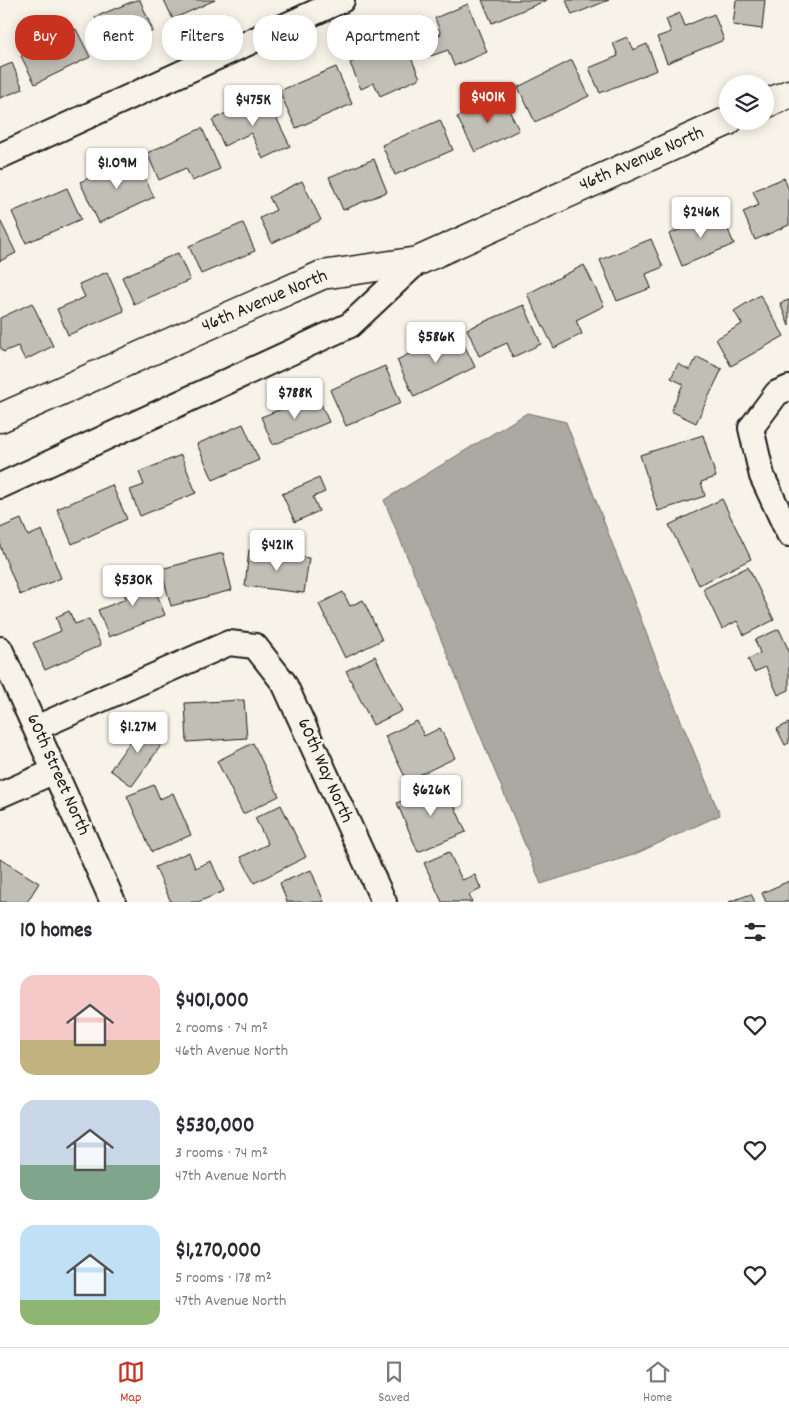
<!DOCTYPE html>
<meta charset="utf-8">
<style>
body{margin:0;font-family:Dekko,sans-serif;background:#f7f7f7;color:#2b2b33;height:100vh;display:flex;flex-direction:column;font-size:19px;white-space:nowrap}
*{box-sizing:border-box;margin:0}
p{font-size:16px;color:#7c7c81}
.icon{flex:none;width:28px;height:28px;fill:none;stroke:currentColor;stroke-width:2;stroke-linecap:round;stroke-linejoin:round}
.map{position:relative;height:902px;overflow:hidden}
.details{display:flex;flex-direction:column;background:#fff;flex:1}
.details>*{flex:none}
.banner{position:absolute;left:15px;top:15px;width:500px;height:45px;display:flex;gap:10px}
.fabs{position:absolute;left:719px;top:75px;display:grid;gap:10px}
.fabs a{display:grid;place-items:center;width:55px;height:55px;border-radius:50%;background:#fff;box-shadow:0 2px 12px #0003;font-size:25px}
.price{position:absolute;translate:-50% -42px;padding:0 11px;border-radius:5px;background:#fff;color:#222;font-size:16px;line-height:32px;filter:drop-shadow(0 1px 2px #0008)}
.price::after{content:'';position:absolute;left:50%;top:30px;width:15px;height:11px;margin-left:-8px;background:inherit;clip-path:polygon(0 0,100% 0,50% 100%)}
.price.selected{background:#c8321e;color:#fff}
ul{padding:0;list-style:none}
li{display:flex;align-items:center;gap:15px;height:125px;padding:0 20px}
li span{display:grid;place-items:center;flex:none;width:140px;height:100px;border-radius:15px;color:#555}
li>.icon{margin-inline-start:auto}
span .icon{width:60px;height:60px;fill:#fffc;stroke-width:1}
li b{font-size:21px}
h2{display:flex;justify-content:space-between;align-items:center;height:60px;padding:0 20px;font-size:21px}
.tag{padding:0 18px;border-radius:20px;background:#fff;box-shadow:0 2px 12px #0003;font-size:18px;line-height:45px}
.tag.selected{background:#c8321e;color:#fff}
.tab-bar{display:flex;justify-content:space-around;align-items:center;height:70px;border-top:1px solid #e1e1e2;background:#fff;font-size:14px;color:#7c7c81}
.tab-bar a{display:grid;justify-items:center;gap:2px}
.tab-bar .selected{color:#c8321e}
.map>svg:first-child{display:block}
</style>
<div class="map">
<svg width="789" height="902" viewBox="0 0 789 902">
<rect width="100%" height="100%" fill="#f7f3e8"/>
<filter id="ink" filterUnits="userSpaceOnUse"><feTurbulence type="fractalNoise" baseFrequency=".02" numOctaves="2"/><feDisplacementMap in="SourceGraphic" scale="10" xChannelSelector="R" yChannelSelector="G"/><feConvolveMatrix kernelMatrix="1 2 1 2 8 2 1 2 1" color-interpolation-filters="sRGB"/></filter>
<g filter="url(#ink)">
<path fill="#aca9a2" stroke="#72716c" d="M527,413L566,422L661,672L720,815L633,855L541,884L384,500Z"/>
<path fill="#c0beb5" stroke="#1c1c1c" d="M136,0H140L153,31L107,49L95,17Z
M164,0H215L173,19Z
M482,0H547L492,23Z
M566,0H609L572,15Z
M736,0H765L762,29L733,25Z
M468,4L487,52L454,66L448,50L431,56L425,40L441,34L435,18Z
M680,13L685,26L714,14L724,40L667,63L657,37L671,32L666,19Z
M76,29L90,57L35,84L21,56Z
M627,37L633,50L647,44L657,70L600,93L589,68L618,56L613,43Z
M403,40L420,78L380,96L374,83L361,89L350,63Z
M572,60L589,96L535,122L518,87Z
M12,63L23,89L0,98V68Z
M336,67L352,104L296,128L279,91Z
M265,94L290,146L263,159L251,133L224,146L212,120Z
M501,95L519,130L475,152L457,117Z
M440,120L453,150L395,175L382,145Z
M202,128L220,169L192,181L186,168L159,180L147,153Z
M135,157L154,197L99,223L80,182Z
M374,159L387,192L343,210L329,177Z
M784,178L789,190V225L755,240L743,212L759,205L753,191Z
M302,181L321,220L272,243L260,218L276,210L269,197Z
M67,188L81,219L26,243L12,212Z
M721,213L734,244L682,266L669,234Z
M0,220L16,253L0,261Z
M243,223L255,251L201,274L189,246Z
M651,239L663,267L646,274L651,288L617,301L600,260Z
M178,253L190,280L134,304L122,277Z
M584,265L604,306L576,320L582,334L554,348L527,294Z
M107,272L124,311L68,335L57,309L85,297L79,284Z
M760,295L784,336L731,366L716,339L742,324L734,311Z
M789,300V326L780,303Z
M32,303L53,346L25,360L18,346L3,352L0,346V318Z
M524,305L541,344L513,357L507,343L479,356L467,329Z
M457,330L475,367L414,397L397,360Z
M697,357L722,369L696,423L671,411L683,384L671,378L678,364L690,370Z
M385,366L401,403L346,426L330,390Z
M317,395L329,422L273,445L261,417Z
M243,424L259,460L213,480L197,444Z
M703,435L716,477L701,482L705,496L658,511L640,455Z
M181,455L196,493L140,516L130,490L144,485L139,472Z
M319,478L325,492L313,497L319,511L295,522L282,494Z
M112,485L127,519L72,544L57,509Z
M722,499L751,559L699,585L669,525Z
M21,519L28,536L42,530L61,578L20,595L0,546V528Z
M249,550L309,558L304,593L245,586Z
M223,553L232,590L171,606L161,569Z
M748,567L774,620L744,635L737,621L722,629L703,589Z
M149,574L165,615L109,637L98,610L126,599L121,585Z
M343,592L350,606L363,600L382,640L345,658L319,604Z
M69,611L75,624L89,619L101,645L45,670L33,643L61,631L56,617Z
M779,629L789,651V690L778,695L766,667L754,672L748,659L760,653L755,640Z
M375,656L402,711L373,725L346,671Z
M244,700L247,738L187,742L185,703Z
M145,721L167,737L132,786L110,770Z
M417,721L424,736L440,728L455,758L407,781L385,736Z
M789,723V743L785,745L777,729Z
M253,743L279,796L243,814L217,761Z
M444,782L466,832L418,852L397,803Z
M154,785L160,799L173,793L191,835L152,852L127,796Z
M281,805L306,857L254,883L241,857L268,844L255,818Z
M189,852L195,868L211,861L224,891L198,902H171L155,867Z
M449,852L462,880L475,875L481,889L469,895L472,902H442L424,863Z
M0,859L39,883L27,902H0Z
M311,870L324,902H287L280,883Z
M789,881V902H766L762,893Z
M751,894L755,902H729Z"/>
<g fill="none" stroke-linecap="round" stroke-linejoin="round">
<g stroke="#1c1c1c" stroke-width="28">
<path id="minor" d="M0,156L342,0
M789,388L777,393L751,428L762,476L789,534
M0,486L350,325L418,261
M0,649L113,902
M36,728L229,643L255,646L284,683L384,902
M0,795L55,771"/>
</g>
<g stroke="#1c1c1c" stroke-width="31">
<path id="tertiary" d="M765,104L789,94
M0,418L322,275L418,261L728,121"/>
</g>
<use href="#minor" stroke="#f7f3e8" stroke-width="24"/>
<use href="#tertiary" stroke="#f7f3e8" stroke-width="28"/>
</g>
</g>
<g text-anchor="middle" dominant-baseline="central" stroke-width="5" stroke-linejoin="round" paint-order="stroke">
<g font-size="19" fill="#1c1c1c" stroke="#f7f3e8">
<text transform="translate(642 160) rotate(-24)">46th Avenue North</text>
<text transform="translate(265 302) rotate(-23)">46th Avenue North</text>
<text transform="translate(324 771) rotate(66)">60th Way North</text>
<text transform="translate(57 775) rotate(66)">60th Street North</text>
</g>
</g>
</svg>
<div class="fabs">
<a><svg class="icon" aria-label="layers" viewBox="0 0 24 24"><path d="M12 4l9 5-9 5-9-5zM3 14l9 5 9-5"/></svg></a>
</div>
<b class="price selected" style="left:488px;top:124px">$401K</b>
<b class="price" style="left:253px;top:127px">$475K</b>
<b class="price" style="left:117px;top:190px">$1.09M</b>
<b class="price" style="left:701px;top:239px">$246K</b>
<b class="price" style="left:436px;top:364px">$586K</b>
<b class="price" style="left:295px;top:420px">$788K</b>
<b class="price" style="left:277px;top:572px">$421K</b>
<b class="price" style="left:133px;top:607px">$530K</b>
<b class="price" style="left:138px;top:754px">$1.27M</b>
<b class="price" style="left:431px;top:817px">$626K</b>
<div class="banner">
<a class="tag selected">Buy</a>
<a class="tag">Rent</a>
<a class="tag">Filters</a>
<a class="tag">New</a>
<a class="tag">Apartment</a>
</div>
</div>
<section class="details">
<h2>10 homes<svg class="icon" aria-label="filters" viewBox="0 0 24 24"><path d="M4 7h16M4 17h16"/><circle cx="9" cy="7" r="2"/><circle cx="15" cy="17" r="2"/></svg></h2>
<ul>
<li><span style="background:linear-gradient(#f6c9c9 65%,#c2b280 0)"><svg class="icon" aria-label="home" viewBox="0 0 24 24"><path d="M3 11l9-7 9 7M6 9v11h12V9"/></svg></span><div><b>$401,000</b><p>2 rooms · 74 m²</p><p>46th Avenue North</p></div><svg class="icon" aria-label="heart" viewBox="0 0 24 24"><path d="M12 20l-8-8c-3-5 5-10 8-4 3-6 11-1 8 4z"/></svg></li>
<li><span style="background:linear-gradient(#c9d6e8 65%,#7fa58c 0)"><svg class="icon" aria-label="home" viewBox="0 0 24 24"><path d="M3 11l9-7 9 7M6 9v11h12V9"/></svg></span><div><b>$530,000</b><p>3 rooms · 74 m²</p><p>47th Avenue North</p></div><svg class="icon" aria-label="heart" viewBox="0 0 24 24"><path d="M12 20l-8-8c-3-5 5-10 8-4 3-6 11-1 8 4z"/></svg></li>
<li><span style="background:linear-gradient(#bfe0f5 75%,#8fb573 0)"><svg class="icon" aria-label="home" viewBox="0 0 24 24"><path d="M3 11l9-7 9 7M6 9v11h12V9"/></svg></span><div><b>$1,270,000</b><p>5 rooms · 178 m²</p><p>47th Avenue North</p></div><svg class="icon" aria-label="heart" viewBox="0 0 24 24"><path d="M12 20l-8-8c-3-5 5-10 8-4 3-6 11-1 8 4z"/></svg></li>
</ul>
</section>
<nav class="tab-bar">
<a class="selected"><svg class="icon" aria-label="map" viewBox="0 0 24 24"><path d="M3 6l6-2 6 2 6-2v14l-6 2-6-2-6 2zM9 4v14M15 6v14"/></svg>Map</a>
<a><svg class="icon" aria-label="saved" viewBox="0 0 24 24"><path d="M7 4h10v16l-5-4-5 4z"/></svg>Saved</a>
<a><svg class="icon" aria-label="home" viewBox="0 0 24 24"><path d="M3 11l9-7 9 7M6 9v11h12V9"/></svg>Home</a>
</nav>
